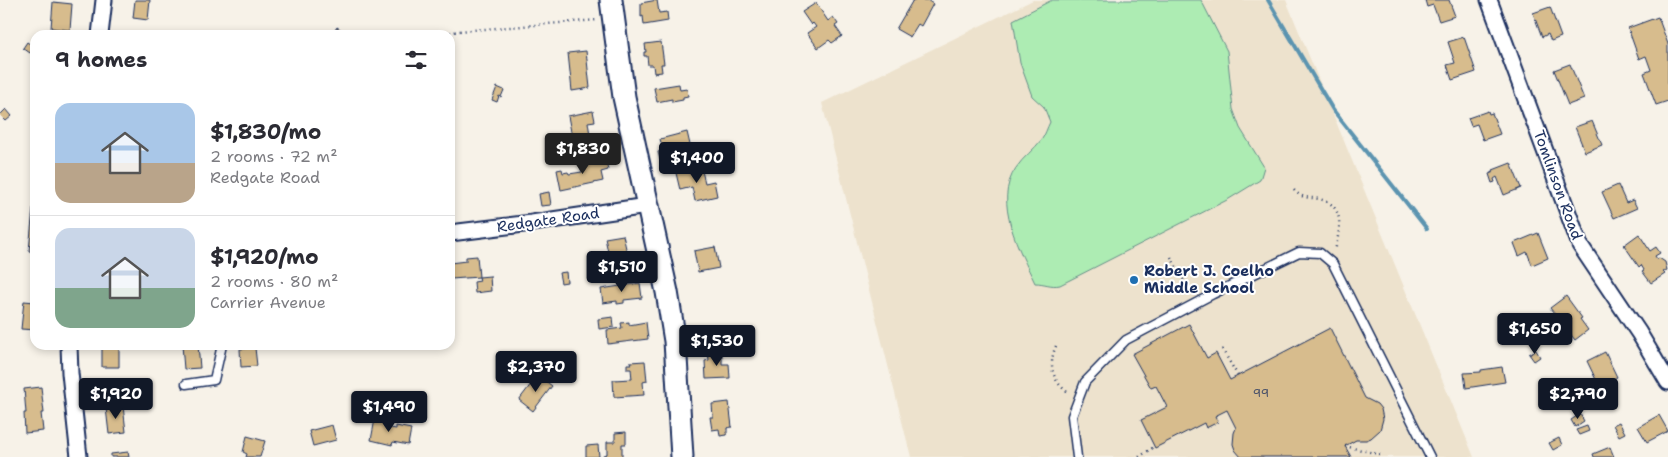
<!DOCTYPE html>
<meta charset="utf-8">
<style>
body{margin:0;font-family:"Shantell Sans",sans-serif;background:#f2f2f3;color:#2b2b33;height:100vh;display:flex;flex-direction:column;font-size:19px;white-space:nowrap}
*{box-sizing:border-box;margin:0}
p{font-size:16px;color:#7c7c81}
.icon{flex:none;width:28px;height:28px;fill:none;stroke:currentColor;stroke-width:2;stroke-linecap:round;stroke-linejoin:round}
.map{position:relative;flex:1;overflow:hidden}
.side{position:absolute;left:30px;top:30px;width:425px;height:320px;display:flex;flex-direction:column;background:#fff;border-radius:15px;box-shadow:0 2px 8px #0003}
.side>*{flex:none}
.price{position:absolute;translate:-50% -42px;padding:0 11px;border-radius:5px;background:#111827;color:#fff;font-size:16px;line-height:32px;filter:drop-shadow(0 1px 2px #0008)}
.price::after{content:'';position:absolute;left:50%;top:30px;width:15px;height:11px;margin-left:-8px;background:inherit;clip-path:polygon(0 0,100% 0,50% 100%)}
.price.on{background:#222;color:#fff}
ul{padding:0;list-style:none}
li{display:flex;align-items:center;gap:15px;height:125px;padding:0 25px}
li+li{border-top:1px solid #e1e1e2}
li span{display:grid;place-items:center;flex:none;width:140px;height:100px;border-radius:15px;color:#555}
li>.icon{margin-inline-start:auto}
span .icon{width:60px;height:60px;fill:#fffc;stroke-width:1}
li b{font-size:21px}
h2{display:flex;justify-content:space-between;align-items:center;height:60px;padding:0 25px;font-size:21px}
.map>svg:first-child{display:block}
</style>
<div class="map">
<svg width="1668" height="457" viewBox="0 0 1668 457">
<rect width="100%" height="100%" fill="#f7f2e8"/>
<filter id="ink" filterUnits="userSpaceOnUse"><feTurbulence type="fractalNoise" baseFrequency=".02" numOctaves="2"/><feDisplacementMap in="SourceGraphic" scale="10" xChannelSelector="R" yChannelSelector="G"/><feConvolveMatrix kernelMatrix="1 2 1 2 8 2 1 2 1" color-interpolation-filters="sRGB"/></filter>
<g filter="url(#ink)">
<path fill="#ede2cd" d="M1033,0H1286L1474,457H911L822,103Z"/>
<path fill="#adecb3" stroke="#648e88" d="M1052,0H1201L1227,51L1233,109L1240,128L1264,167L1260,180L1229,199L1060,285C1051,287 1045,283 1035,283C1020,251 992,202 1016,168C1023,157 1034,150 1042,139C1045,135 1047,128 1050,122L1044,107L1032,96L1020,63L1013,20Z"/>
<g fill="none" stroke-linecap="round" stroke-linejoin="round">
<path stroke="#5c94b0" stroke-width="4" d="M1268,0L1333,110L1427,229"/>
</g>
<path fill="#d7bc8d" stroke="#1b2f5e" d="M135,0H150L148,20L133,18Z
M657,0L659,13L667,12L668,21L644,25L643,16L641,17V3Z
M913,0H927L933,4L921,26L918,24L910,37L896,29Z
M1425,0H1449L1455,16L1439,21L1433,5L1427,7Z
M53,2L72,4L70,30L51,28Z
M816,3L828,21L833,17L838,24L835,26L842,36L832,43L829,40L818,48L807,33L816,27L813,23L811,25L802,12Z
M1550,7L1561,37L1551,41L1548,34L1542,37L1533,13Z
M1658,17L1668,44V101L1656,105L1644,73L1651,70L1646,56L1639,59L1628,28Z
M337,27L349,35H332Z
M1464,37L1476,72L1452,80L1447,65L1455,63L1448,42Z
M27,42L34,47L30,53L23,48Z
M661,42L664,64H661L662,72L654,73L653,65H648L647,56H644V52H646L645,44Z
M586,51L590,88L572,91L568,53Z
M1570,64L1584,99L1568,105L1554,70Z
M679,84L680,90L687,89L688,96L683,97V100L672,102V99L657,102L654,88Z
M497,87L504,90L501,97L499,96L497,102L492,100Z
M6,109L12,116L6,121L0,115Z
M593,111L595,121L588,122L590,135L586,136L588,144L574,146L573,143L566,145L565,138L572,137L568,116Z
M1488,111L1489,114L1492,113L1500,134L1483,140L1477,124L1471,126L1468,118Z
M1592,121L1602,145L1585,152L1575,127Z
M687,132L691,149L683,151L684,154L660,160L658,152L663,150L660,139Z
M605,159L608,170L601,172L603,181L561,190L557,170L562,169L563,173L568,172L569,174L582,172L580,165Z
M1511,163L1521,188L1504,195L1497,177L1494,179L1495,182L1492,183L1489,174L1494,172L1493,170Z
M701,167L705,183L714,181L717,196L695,201L692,187L680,190L676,173Z
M1618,185L1626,203L1633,200L1637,208L1614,218L1602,192Z
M549,192L551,205L541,206L539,194Z
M33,208H35V252L29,251Z
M1538,233L1548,258L1532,265L1527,252L1519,256L1514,243Z
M1639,234L1650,251L1656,247L1660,253L1655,256L1657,259L1659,258L1665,262L1667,270L1663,272L1665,274L1651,283L1642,271L1644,270L1641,265L1639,267L1624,245Z
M623,235L627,253H624L626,263L611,266L605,238Z
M715,247L719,268L698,272L694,251Z
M477,256L479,277L451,279L450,263L466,261V257Z
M566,272L567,282L561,283L559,273Z
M490,276L491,291L475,293L474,282L480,281L479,277Z
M640,283L642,298L624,300V303L617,304V301L603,303L601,289Z
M1566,296L1582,318L1580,319L1588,330L1575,340L1550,308Z
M24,301L35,302V330L21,329Z
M613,317L614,327L599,329L598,319Z
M629,322V325L646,322L648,339L608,344L607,330L622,328L621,323Z
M1189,324L1207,358L1216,353L1230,380L1330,328L1365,398L1377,404L1381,409L1383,419L1380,430L1371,438L1366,440H1356L1345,446L1351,457H1241L1235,450L1233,444L1234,433L1236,428L1227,410L1215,416L1218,422L1206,428L1204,423L1155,448L1141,420L1167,407L1156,386L1151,388L1132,354Z
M102,345H119V367H102Z
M182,345H198L200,368L184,369Z
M255,348L257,366L241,367L240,349Z
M1536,350L1540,357L1534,361L1529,354Z
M1605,352L1617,377L1599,386L1587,361Z
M708,353H722V364H729L730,378L706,379L705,361L709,360Z
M645,361L647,381L643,382L644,395L614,397L613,380L632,379L631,369H627V364H631L630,362Z
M1502,367L1505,382L1466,388L1464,373L1481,372V370Z
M538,375L552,386L533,411L519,400Z
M41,387L44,413H41L43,431L25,433L24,413H26L24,389Z
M729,402L732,427L727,428V435L720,436L719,429L712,430L710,417H713L712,404Z
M123,406L126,432L109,434L106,408Z
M376,414L387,416L385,427L396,429V426L411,429L408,445L393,442L392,445L371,440Z
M1580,414L1584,421L1575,427L1571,420Z
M1659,415L1668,431L1647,442L1638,427Z
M1619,422L1625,433L1619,436L1613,425Z
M332,425L336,440L313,446L309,431Z
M1587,426L1589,431L1579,435L1576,430Z
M626,432V444H622V457H603V455L607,454V442H615V433Z
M247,436L265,441L260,457H246L247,454L243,452Z
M1559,438L1562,445L1553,450L1549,443Z
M598,445L599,457H586V446Z
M1610,447L1614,457H1594L1593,454Z
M128,452L129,457H111V454Z"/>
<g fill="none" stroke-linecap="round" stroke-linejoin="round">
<g stroke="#1b2f5e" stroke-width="11">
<path id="lane" d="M186,384L214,380L222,345
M1077,457L1072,416L1085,382L1126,340L1213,294L1299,252L1320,253L1333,264L1430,457"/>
</g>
<g stroke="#1b2f5e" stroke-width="19">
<path id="street" d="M1489,0L1580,245L1639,333L1668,382
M100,35L104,0
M450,233L532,223L647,206
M69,345L70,373L79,457"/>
</g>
<g stroke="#1b2f5e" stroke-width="25">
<path id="secondary" d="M611,0L624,97L667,292L675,341L682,457"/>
</g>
<path stroke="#1b2f5e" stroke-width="2.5" stroke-dasharray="1 4" stroke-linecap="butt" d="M435,35L459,31L598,20
M1294,190C1302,199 1309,197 1319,199C1347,205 1339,232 1335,251
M1171,257L1192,295
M1056,346C1048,364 1052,382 1069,393
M1222,349L1238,376
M1345,446L1382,455
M1139,457L1154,447"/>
<use href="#lane" stroke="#fff" stroke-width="8"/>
<use href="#street" stroke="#fff" stroke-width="15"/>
<use href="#secondary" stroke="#fff" stroke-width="21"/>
</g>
</g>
<circle fill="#1f6fb2" stroke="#fff" stroke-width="2" cx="1134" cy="280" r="5"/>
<g text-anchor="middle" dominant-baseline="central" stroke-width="4" stroke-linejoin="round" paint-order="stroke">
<g font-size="12" fill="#4a526a">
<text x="1261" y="393">99</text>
</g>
<g font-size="15" fill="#1b2f5e" stroke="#fff">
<text transform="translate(1558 185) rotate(70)">Tomlinson Road</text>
<text transform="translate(548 220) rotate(-8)">Redgate Road</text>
</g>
<g font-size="15" font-weight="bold" fill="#1b2f5e" stroke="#fff" text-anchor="start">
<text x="1144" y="271">Robert J. Coelho<tspan x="1144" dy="17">Middle School</tspan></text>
</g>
</g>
</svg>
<b class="price on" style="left:583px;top:175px">$1,830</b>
<b class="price" style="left:697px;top:184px">$1,400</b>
<b class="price" style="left:622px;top:293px">$1,510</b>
<b class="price" style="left:1535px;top:355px">$1,650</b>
<b class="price" style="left:717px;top:367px">$1,530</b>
<b class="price" style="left:536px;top:393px">$2,370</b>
<b class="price" style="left:116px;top:420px">$1,920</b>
<b class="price" style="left:1578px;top:420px">$2,790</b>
<b class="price" style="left:389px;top:433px">$1,490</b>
<section class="side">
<h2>9 homes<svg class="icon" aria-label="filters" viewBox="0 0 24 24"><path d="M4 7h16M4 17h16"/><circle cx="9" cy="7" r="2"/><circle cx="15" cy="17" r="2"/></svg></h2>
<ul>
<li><span style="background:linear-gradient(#a9c7e8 60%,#b9a48a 0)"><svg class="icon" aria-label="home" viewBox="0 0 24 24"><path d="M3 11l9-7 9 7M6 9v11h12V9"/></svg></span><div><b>$1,830/mo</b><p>2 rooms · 72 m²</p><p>Redgate Road</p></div></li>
<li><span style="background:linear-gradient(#c9d6e8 60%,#7fa58c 0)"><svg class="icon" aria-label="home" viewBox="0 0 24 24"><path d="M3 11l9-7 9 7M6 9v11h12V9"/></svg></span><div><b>$1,920/mo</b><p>2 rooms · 80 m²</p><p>Carrier Avenue</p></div></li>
</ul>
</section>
</div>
